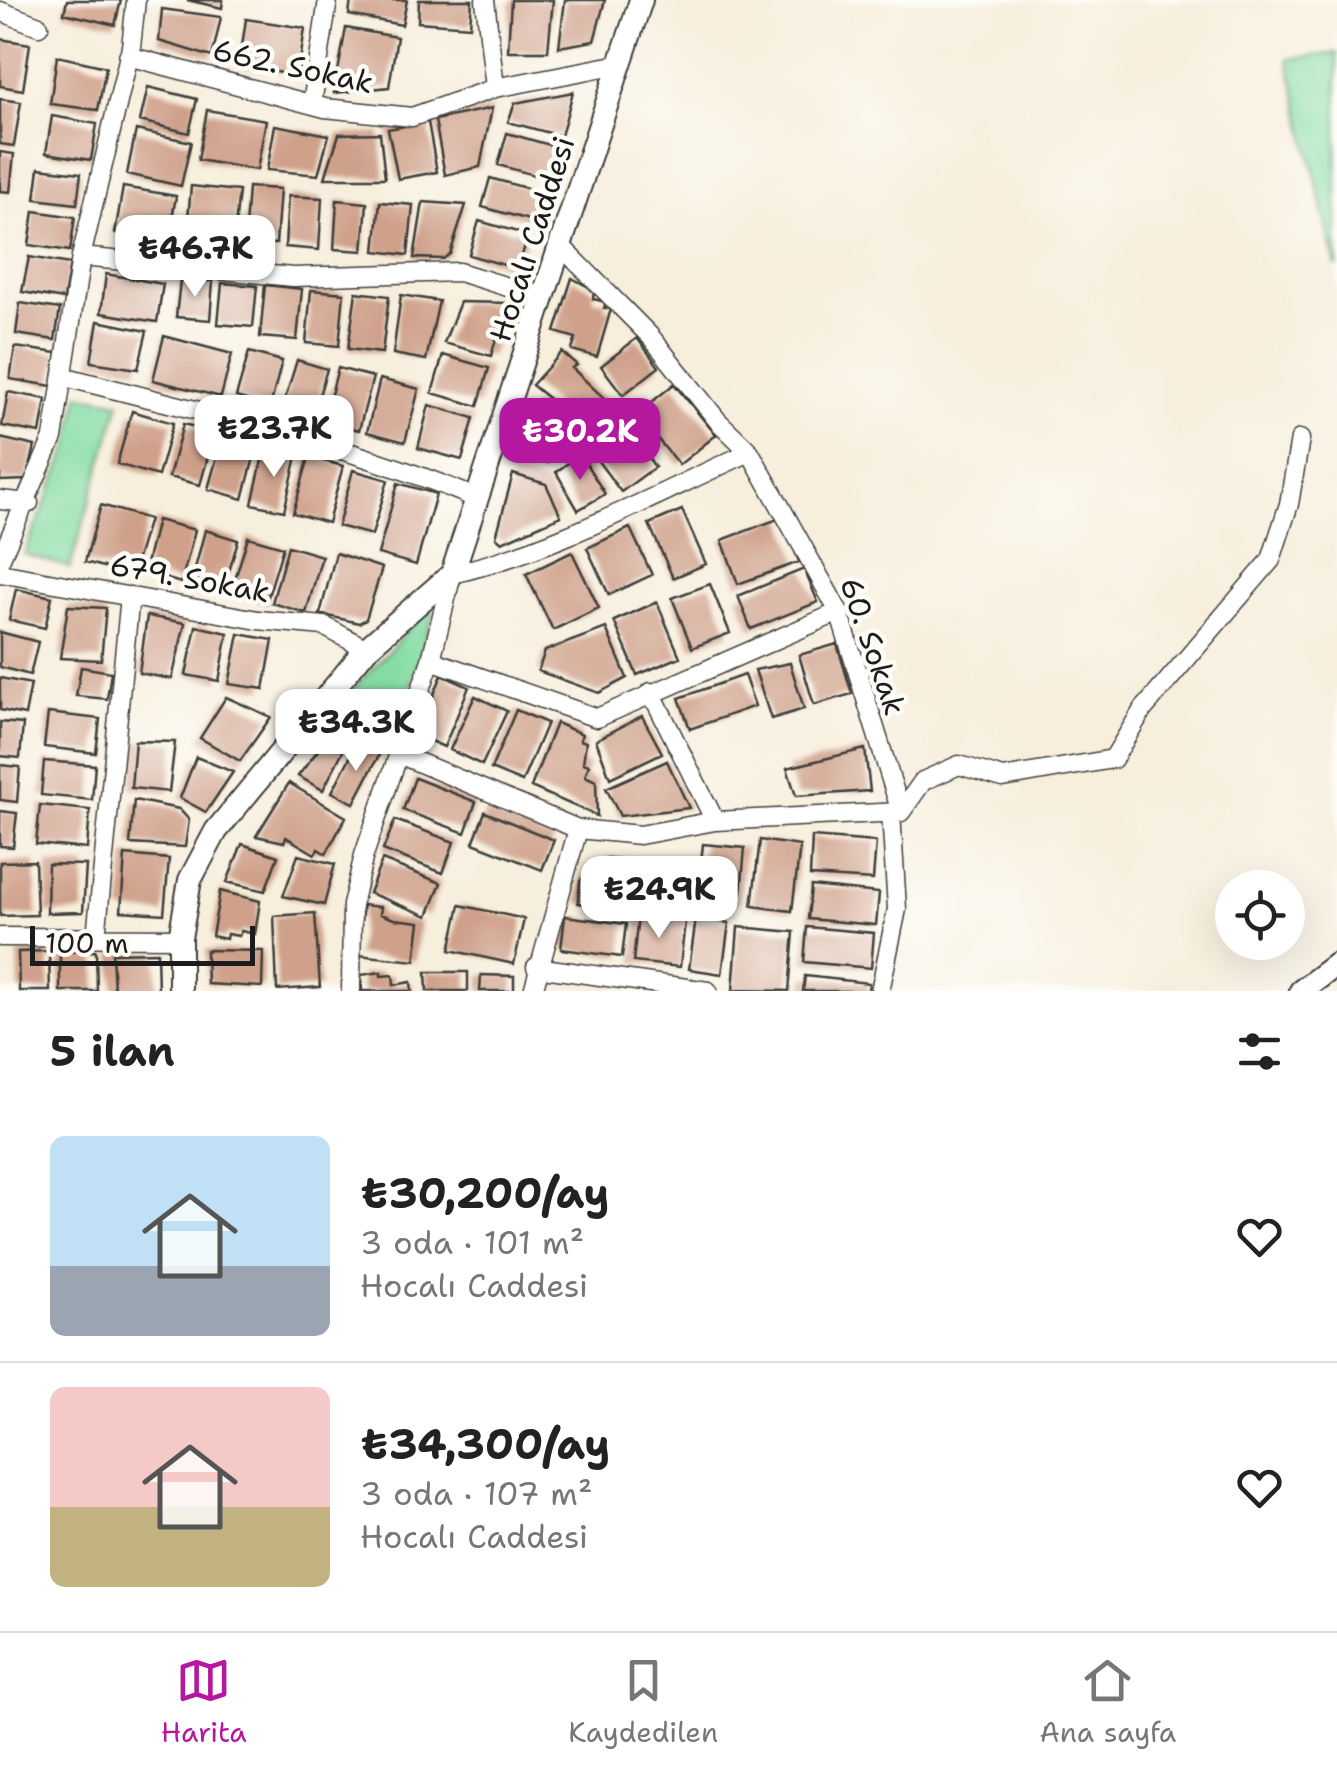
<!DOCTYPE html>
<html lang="tr">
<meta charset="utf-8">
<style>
body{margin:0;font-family:"Shantell Sans",sans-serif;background:#f6f6f6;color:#222;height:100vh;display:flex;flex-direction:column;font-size:38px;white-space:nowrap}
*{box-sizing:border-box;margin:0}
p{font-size:32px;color:#767676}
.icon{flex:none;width:55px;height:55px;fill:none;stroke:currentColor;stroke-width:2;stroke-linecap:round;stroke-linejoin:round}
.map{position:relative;height:991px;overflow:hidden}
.panel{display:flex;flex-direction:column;background:#fff;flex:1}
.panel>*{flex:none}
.fabs{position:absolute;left:1215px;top:870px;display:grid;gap:20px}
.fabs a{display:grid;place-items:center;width:90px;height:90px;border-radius:50%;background:#fff;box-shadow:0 10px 40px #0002;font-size:50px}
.scale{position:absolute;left:30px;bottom:25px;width:225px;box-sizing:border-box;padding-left:10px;border:5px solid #1c1c1c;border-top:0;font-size:28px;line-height:35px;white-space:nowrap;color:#1c1c1c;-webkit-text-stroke:8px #fdfcf7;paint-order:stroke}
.price{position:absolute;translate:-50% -85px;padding:0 22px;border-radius:20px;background:#fff;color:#222;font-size:32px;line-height:65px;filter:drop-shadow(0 2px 5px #0008)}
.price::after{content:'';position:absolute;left:50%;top:60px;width:30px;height:22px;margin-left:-15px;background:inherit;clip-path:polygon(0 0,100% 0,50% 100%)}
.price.on{background:#b5179e;color:#fff}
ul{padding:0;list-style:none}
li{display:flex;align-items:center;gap:30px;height:250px;padding:0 50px}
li+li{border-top:2px solid #e0e0e0}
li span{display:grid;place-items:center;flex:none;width:280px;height:200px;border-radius:15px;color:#555}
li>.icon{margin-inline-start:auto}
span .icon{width:120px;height:120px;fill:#fffc;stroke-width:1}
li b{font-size:42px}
h2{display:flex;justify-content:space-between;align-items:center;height:120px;padding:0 50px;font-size:42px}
.dock{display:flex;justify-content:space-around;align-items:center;height:140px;border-top:2px solid #e0e0e0;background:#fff;font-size:28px;color:#767676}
.dock a{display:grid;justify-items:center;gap:5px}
.dock .on{color:#b5179e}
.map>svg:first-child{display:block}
</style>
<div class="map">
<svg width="1337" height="991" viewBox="0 0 1337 991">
<rect width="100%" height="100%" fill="#fdfcf7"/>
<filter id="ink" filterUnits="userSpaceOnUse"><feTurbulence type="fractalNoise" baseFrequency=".01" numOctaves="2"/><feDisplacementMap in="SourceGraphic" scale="20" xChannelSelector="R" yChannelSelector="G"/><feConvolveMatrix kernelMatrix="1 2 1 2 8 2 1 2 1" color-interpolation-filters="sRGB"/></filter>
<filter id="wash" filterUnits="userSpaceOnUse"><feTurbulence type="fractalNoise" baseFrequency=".0048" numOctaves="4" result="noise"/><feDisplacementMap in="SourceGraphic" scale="40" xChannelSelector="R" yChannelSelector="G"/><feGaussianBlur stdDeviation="2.25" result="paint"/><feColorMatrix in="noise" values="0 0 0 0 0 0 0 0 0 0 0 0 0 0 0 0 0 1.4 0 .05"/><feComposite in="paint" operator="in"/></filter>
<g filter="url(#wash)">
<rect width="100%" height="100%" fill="#f7eedc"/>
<path fill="#81dba1" stroke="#4e7c5e" stroke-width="2.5" d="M1337,53V266H1336L1288,59Z
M79,394L120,402L70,568L24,554L70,445Z
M430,607L433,616L398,724L347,696Z"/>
<g id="blocks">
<path fill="#cfa08a" d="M67,0H121L115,25L64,13Z
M187,0H223L222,8Z
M351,0H407L402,25L349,15Z
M419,0H472L470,26L418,22Z
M511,0H553L548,51H508Z
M565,0H605L594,41L559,47Z
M162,9L221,17L212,57L159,41Z
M246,19L305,28L298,75L239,67Z
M346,28L397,37L389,87L334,93Z
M0,39L30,44L23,90L0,86Z
M57,56L106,67L98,110L50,104Z
M148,87L197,99L189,133L140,121Z
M573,92L561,136L508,122L515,103Z
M0,99L21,102L14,146L0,144Z
M492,108L480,167L445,175L435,120Z
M207,110L266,120L257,170L198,160Z
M52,116L97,124L91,160L46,153Z
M428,122L437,172L398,179L388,129Z
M275,125L329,135L318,175L267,170Z
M136,130L191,142L181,186L127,174Z
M380,133L385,178H325L339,134Z
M507,133L557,147L548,179L498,165Z
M0,152L14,154L10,192L0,191Z
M39,168L81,173L77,204L35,199Z
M490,178L544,193L536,222L482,207Z
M191,186L239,191L233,245L186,240Z
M123,187L176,196L168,242L115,233Z
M248,187L280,189L276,244L244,242Z
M288,196L322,198L319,250L285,247Z
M337,200L367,203L363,251L334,249Z
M380,202L413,205L408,255L375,251Z
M423,202L466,205L450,254L443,259L414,258Z
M34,211L75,217L70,251L29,245Z
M479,221L528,235L518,269L469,255Z
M29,257L70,264L64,299L22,292Z
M106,274L163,284L157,322L101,313Z
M572,278L594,290L593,299L606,302L604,308L611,309L597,357L572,350L576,338L555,332Z
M180,280L213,281L210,320L176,317Z
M222,283L257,286L253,327L218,324Z
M265,285L302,289L297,340L260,337Z
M311,290L344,293L339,346L306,343Z
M356,292L389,296L382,353L348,349Z
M401,295L439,301L426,360L393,354Z
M460,302L507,303L491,356L444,343Z
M20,303L60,309L55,340L16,334Z
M98,321L147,331L138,369L91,362Z
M164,336L232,354L221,397L153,380Z
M637,338L659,367L623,395L601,366Z
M15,347L57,353L52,386L10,379Z
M249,352L282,361L270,407L236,397Z
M562,352L577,365L572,368L606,400L583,426L532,385Z
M443,355L489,368L478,406L432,393Z
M297,360L327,369L312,419L282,409Z
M338,368L373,377L359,430L324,421Z
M380,379L419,389L405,442L367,432Z
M674,384L716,435L679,465L637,414Z
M8,392L46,399L40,433L2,426Z
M429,405L474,418L462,460L418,448Z
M532,405L544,406L542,413L569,429L564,449H554L548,463L516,453Z
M132,411L173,423L158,476L117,464Z
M624,423L655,467L621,492L589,449Z
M183,424L215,432L200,485L169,477Z
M223,436L257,446L243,499L208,489Z
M0,438L35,446L27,480L0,481Z
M265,448L297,456L284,511L252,504Z
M580,454L605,494L578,510L556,472Z
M309,457L343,466L328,523L293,513Z
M353,470L388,480L372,535L338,526Z
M513,474L546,484L561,516L502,542L496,537Z
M398,483L436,494L416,565L378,554Z
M101,505L149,519L132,575L85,562Z
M682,510L706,564L673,578L649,524Z
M783,517L799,562L738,584L722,540Z
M157,520L195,530L181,583L144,572Z
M630,528L652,575L609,595L587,548Z
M205,530L238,540L223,593L191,584Z
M248,537L283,547L266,603L231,592Z
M288,546L322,556L306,613L272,603Z
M572,552L599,608L553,630L526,574Z
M336,553L382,568L366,619L359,623L320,614Z
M804,569L818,602L751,629L738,596Z
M710,584L730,633L692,648L672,598Z
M16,589L52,597L45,628L9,620Z
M657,602L680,657L637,675L614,621Z
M68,606L106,608L101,660L60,658Z
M147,616L185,623L172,679L139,673Z
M196,626L228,633L219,681L186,675Z
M606,628L627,678L599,693L538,671L545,651Z
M0,632L38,642L30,675L0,667Z
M239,634L273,640L264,689L229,684Z
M837,644L852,694L814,705L799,655Z
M790,663L804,709L771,719L755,670Z
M81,667L111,672L107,699L76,696Z
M442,675L469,687L444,747L417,735Z
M744,675L755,706L690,729L679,698Z
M0,678L31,684L25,715L0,710Z
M475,696L507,711L482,765L450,750Z
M226,697L271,717L240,761L200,738Z
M516,710L547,723L522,782L491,769Z
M48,713L100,719L96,753L44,747Z
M642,716L662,753L610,778L596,740Z
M0,722L23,724L20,758L0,756Z
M556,723L582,734L580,740L586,742L583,763L589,765L585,776L596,781L597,816L531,787Z
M333,731L349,739L323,790L298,776Z
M135,741L175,742L169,792L131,788Z
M357,744L379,755L354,803L332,792Z
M865,749L870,791L796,796L787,768Z
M196,757L233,772L206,812L180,798Z
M44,761L95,765L92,800L41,795Z
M667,761L689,808L620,816L606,788Z
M0,765L20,767L17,802L0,800Z
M415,778L476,802L465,833L403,810Z
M289,783L346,817L326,854L318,849L315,854L286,837L284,842L256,836Z
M134,800L179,809L189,820L185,847L130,844Z
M40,805L90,810L87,849L36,844Z
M0,811L17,813L13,847L0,846Z
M485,812L554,840L542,870L473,843Z
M395,820L454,842L443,873L383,850Z
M812,837L876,842L873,880L810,876Z
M760,840L800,846L792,911L752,906Z
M242,844L278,856L265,891L227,882Z
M703,844L745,848L740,903L697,898Z
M125,855L169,859L164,914L121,911Z
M298,855L335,864L324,905L283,896Z
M607,858L633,860L627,911L578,903L580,882L591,863L606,865Z
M382,860L441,883L428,916L369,893Z
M35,861L37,915L0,916V862Z
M48,864L86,865L83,912L47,913Z
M811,886L879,893L876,925L808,919Z
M220,891L260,901L255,934L241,931L239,936L227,934L226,939L212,936Z
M363,905L381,907L380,914L394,919L420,922L415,961L357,955Z
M460,905L524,919L514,964L450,950Z
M315,913L320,987L277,990L274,916Z
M565,916L626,924L622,957L561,949Z
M638,916L685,921L680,967L633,962Z
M696,918L729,923L722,974L689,969Z
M738,927L794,932L789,991L733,990Z
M807,927L874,933L871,968L804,962Z
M206,950L263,951L262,987L207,984Z
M49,951L50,991H19L18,952Z
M96,951L97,991H60V952Z
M157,952L158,991H114L112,953Z
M381,972V976L393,975L394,985L411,982L412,991H362L361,975Z
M426,972H468V991H427Z
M481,975L514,976V991H480Z
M805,976L869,983L868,991H803Z"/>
</g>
</g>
<g filter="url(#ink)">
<use href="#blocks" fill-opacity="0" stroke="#3d3c39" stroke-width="2.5"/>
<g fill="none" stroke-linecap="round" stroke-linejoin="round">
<g stroke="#3d3c39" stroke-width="21">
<path id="minor" d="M485,0L495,88
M0,11L39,26
M128,56L325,108L412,117L495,88L620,64
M312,104L328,0
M561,246L651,337L718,421L750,452L839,612L901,812
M81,257L293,277L459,272L544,298
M66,377C203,413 347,443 478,499
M0,500L29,503
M0,560L53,438L81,257L131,47L136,0
M0,573L258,620L324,626L366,649
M431,660L597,718L839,612
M651,692L715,821
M320,704L404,743
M401,755L578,829L640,835L715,821L901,812L923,781L959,765L1003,778L1113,759L1142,711L1271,560L1289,504L1300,439
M0,937L180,938
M96,937L130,596
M536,967L708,991
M351,991L352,905L364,855L431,660L452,574C555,550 654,495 750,452
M533,991L578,829
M880,991L897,909L891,812"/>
</g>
<g stroke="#3d3c39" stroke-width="26">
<path id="tertiary" d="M180,991V938L190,880L216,831L366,649L452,574L641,0
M1301,991L1337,964"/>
</g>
<use href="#minor" stroke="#fff" stroke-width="18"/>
<use href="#tertiary" stroke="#fff" stroke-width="22"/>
</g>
</g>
<g text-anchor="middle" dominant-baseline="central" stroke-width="9" stroke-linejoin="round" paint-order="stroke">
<g font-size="30" fill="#1c1c1c" stroke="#fdfcf7">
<text transform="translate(293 66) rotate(12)">662. Sokak</text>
<text transform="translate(532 239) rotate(-72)">Hocalı Caddesi</text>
<text transform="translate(190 578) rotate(10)">679. Sokak</text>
<text transform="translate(873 646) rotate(71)">60. Sokak</text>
</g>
</g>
</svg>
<div class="fabs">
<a><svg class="icon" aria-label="locate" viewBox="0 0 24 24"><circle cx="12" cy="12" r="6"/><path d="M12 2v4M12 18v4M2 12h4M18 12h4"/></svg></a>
</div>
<div class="scale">100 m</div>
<b class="price" style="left:195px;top:300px">₺46.7K</b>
<b class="price" style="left:274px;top:480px">₺23.7K</b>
<b class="price on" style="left:580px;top:483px">₺30.2K</b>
<b class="price" style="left:356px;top:774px">₺34.3K</b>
<b class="price" style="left:659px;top:941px">₺24.9K</b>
</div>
<section class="panel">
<h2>5 ilan<svg class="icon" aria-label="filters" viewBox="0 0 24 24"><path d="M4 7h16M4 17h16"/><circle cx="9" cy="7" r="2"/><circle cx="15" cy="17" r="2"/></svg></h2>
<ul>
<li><span style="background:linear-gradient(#bfe0f5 65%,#9aa5b1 0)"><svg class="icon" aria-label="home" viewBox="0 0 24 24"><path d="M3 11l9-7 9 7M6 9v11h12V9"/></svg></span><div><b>₺30,200/ay</b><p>3 oda · 101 m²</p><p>Hocalı Caddesi</p></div><svg class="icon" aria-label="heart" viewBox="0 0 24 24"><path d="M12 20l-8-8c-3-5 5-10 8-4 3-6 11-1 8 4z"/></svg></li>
<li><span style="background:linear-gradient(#f6c9c9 60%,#c2b280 0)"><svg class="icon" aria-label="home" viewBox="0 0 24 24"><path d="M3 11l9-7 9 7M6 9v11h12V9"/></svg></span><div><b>₺34,300/ay</b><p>3 oda · 107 m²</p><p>Hocalı Caddesi</p></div><svg class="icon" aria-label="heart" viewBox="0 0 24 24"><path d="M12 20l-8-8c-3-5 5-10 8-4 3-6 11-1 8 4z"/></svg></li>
</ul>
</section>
<nav class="dock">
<a class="on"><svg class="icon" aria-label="map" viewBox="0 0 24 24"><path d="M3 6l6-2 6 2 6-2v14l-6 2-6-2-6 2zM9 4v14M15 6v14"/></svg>Harita</a>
<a><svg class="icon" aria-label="saved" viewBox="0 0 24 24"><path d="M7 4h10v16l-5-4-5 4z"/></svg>Kaydedilen</a>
<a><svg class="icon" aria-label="home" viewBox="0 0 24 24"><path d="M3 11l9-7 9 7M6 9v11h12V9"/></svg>Ana sayfa</a>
</nav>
